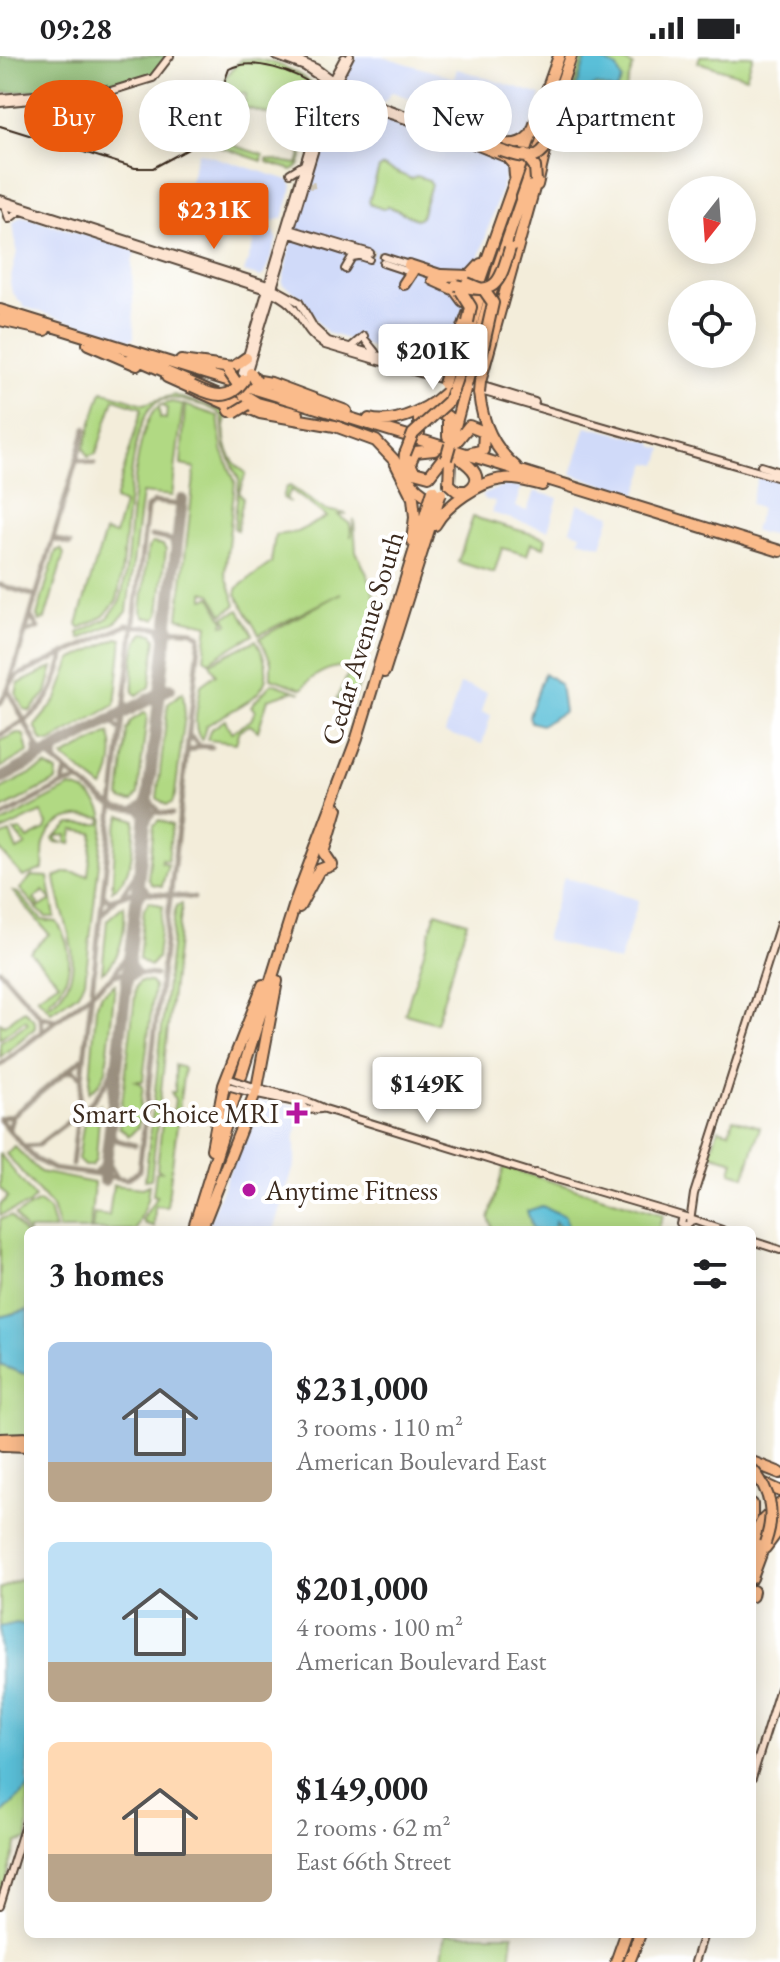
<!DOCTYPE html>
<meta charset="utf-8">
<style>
body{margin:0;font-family:"EB Garamond",serif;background:#f6f6f6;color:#202124;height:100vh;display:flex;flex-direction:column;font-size:30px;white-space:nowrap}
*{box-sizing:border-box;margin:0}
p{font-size:26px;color:#757577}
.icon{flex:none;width:44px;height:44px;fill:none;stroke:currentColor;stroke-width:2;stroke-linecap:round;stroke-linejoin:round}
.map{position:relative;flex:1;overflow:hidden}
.details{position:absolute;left:24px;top:1170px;width:732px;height:712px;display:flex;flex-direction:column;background:#fff;border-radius:12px;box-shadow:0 4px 20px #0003}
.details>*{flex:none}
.guide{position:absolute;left:24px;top:24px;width:732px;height:72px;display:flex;gap:16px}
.needle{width:52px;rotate:197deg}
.tools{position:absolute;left:668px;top:120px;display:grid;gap:16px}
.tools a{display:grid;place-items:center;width:88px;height:88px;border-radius:50%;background:#fff;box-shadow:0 4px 20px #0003;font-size:40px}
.price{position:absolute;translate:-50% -68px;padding:0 18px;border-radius:8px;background:#fff;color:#222;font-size:26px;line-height:52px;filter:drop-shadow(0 2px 4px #0008)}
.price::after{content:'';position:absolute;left:50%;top:48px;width:24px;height:18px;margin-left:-12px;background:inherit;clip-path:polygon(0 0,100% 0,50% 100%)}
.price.selected{background:#ea580c;color:#fff}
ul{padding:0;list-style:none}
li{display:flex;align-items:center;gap:24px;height:200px;padding:0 24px}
li span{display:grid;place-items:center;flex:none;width:224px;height:160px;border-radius:12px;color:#555}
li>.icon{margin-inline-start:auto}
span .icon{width:96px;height:96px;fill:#fffc;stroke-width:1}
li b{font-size:34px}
h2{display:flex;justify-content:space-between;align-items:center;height:96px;padding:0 24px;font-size:34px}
.tag{padding:0 28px;border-radius:36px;background:#fff;box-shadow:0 4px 20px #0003;font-size:28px;line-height:72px}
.tag.selected{background:#ea580c;color:#fff}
.status{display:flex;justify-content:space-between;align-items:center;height:56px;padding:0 40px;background:#fff;direction:ltr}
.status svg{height:22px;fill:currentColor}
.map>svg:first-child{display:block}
</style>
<div class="status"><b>09:28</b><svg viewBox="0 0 49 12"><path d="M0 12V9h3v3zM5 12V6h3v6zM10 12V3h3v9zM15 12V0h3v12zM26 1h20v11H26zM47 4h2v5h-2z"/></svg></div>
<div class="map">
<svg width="780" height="1906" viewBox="0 0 780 1906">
<rect width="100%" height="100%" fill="#fff"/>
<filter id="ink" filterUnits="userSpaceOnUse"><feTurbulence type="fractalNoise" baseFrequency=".0125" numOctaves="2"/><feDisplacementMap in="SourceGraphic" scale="16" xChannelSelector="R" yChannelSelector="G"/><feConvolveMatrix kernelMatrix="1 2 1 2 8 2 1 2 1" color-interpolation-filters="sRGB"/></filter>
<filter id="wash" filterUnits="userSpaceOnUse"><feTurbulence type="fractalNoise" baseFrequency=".006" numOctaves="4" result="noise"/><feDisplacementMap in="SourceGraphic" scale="32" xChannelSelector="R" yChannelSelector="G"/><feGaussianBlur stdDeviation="1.8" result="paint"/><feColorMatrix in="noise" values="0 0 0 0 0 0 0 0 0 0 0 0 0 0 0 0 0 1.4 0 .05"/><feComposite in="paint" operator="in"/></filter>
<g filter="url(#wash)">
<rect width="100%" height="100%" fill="#f3edda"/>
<path fill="#d0daf9" d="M357,0H382L454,22L457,13L541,39L529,75L516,87L432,58L434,51L420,50L416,44L392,36L384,46L362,39L351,32L345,22Z
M338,47L479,92L506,105L507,114L444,314L328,277L319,268L303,242L282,228L295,164L331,49Z
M198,96L291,125L293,131L283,162L273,165L246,147L189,129Z
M22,160L136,193L132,206L134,282L130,285L25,251L12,236L10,226L17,196L13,167Z
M250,162L274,176L277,183L265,218L260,221L244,216L254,186L244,182Z
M586,370L654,386L653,390L663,393L658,409L648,407L636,439L571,418Z
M759,417L780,425V481L754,475L761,452L750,448Z
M505,429L521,431L515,451L527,455L534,435L558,442L548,474L492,457L495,445L486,444L482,439Z
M578,448L611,459L601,490L579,484L581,478L570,474Z
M460,628L487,636L481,656L491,659L482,688L445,677Z
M564,821L639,844L619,906L545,883Z
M256,1045L299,1050L302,1055L295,1079V1107L274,1174H206Z"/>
<path fill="#b1d983" stroke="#768250" stroke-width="2" d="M583,0H615L633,10L607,94L572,83L577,64L565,60Z
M700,0H753L746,21L698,6Z
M242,3C269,0 303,17 320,36L321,41L299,110L292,114L267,106V103L298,108L319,39L292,28L281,62L244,51L246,38L224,35L210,82L263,99L262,105L205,86L226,20Z
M383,110L411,123L417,120L429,124L431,128L421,161L416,163L388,150L383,153L371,149L369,145L379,112Z
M102,335L144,348L174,339L227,356C221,380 225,403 246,417L239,437L243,442L237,474L234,472L239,424L225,392L222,360C214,351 201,349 189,346C176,342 164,340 153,349C125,376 128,501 117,544L104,560L80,572L77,568L105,476L115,479L124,448L115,444L142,352L114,343L96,398L88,401L84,392Z
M171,346L183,348L172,440L142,437L127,556L116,566L80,583L78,577L108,562L120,545C134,503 127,375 159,350L160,362L166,363L167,352L161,349Z
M185,349L218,360L222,394L235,426L225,517L236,549L223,558L211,538L204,536V543L211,541L224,565L223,569L228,568L224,561L239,554L253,579L209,605L204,602L208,569L178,562L195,412L181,409Z
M290,430L325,454L347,458L338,459L350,468L351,481L354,463L356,495L372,529L375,547L364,614L352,649L336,644L351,612C334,607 311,619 302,633L271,622V606L260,582L341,537L259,579L236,538L238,531L271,507L275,479L297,476L327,461L291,434L286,443L290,446L283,442L286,432Z
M473,461L546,482L544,491L531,487L527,499L502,492L494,517L458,506Z
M152,487L163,489L166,494L159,558L155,563L144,561L141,555L148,492Z
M61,493L64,498L45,563L40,565L37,560L56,495Z
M143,577L153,578L156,583L150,631L137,639L133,636C133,619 131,588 143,577Z
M117,582L122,583L115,649L50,686L42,685L35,670L57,643L71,604Z
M256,584C287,639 243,645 206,670L202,684C190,674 199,644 201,629L216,618L210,607Z
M53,611L46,637L30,655L24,653L16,638L18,628Z
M272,627L301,637L294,635L268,643L258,675L250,669L240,674L236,687L207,684L210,674L225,664L231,676L251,664L255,655L251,650Z
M183,636L185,659L175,739L172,747L166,749L157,742L168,647Z
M145,656L147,660L138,738L133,745L123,744L120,741L127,674L131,665Z
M17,677L24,679L28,696L0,712V685Z
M109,677C116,691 112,720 103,732L63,701Z
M46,710L57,716L56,725L0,754V733Z
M70,731C87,733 104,749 104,765L85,925L77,938L51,956L37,941L59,926L30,896L49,878L13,836L18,837L42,864L57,866C75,894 74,925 48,946L50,949C95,914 60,867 55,821L67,816L88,819L93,777L73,774L71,788L66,787L67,779L57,780V785L64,787L55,786L53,783L70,768H101L102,762C78,758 52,760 44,788C42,796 44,805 43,813L23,821L0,794V781L10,777L17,794L26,789L14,775L21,774L28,783L45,774L47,768L41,756L0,776V768Z
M121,759L135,764C133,789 134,819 112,835L116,773Z
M159,764L172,769L168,804L162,803L161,806L168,808L162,830L152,828L148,822L154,769Z
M32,820L48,821L55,861H46L37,853L51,844L43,835L34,843L39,849L36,851L20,833Z
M149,845L163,850L157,902L150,910L139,903L144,853Z
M182,848L151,1123L145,1124L175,855L177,849Z
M124,849C126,871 122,904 102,916L107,864Z
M436,856L467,866L436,967L405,958Z
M140,925L151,926L154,931L143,1025H136L143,1029L138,1071L129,1080L119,1071L136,931Z
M115,928L106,1015L99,1028L89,1036L96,951L101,939Z
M24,954L35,965V972L0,1001V986L28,967L25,964L0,982V966L4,969Z
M175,1009L184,1012L167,1151L155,1150L154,1171L144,1167L143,1163L157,1140L153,1139L156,1116L161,1115L157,1113L163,1056L169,1055L173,1059L175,1044L171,1036H175Z
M100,1048L96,1103L92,1110H84L78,1104L84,1064Z
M733,1063L760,1071L745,1120L731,1116L734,1105L710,1098L718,1073L729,1076Z
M14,1090L40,1116L94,1127L90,1174H59L52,1151L6,1098Z
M0,1098L35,1142L28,1149L0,1159V1149L8,1141L0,1132Z
M504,1111L663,1159L658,1174H493L489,1162Z
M113,1129L143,1132L149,1129L147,1144L136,1174H92L94,1158L109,1160Z
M39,1146L49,1154L55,1174H28V1179L15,1159Z
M11,1160L28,1183V1254L0,1261V1163Z
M0,1309L24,1318L28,1316V1382L0,1381Z
M20,1523L28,1525V1783L17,1787L0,1843V1533Z
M446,1878H513L510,1906H441Z"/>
<path fill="#8cb971" stroke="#647248" stroke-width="2" d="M0,0H168L152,20L113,29L0,37Z"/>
<path fill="#5abfd8" stroke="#4a747b" stroke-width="2" d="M587,0H595L617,12L622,24L616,35L597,29L583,35L576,33Z
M544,617L560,628L564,656L541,669L531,666L529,660Z
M542,1150L565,1160L569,1174H558L560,1171L555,1166L554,1174H533L527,1155Z
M28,1254V1316L24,1318L0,1309V1261Z
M17,1567L28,1570V1732L0,1760V1571Z"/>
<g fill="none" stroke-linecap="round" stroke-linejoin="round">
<path stroke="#978c7c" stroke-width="5" d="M78,404L94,408
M151,480L171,484L176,500
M53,483L70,488
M0,529L36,540
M160,573L165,590L168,579L175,574
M27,576L38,572L31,561
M9,636L39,693L106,746L118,752L172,758
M0,648L9,631L86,372
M110,665L123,653
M100,670L113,667L120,674
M0,679C45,655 51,645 65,597
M200,690L211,691
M189,695L200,690L191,681
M56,705L57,695L65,689
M27,709L34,703L36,691
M66,716L62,729L77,725
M134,753L146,745L149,731L150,745L159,755
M139,755L144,761L145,770L154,757
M0,762L62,729
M140,813L141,827L149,836
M123,837L135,819L142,796
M116,842L135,835L194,842
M135,858L138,844L145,838
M101,859L116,842L109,844L104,839
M130,896L131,906L138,916
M0,914L41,961
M114,918L125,902L133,877
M126,938L130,923L139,918
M42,974L41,961L55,964
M0,1009L113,920L125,916L155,919
M81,1021L74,1015L66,1016L82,1003
M13,1059L66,1016
M0,1062L13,1059L9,1072
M111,1062V1075L116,1084L135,1089
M0,1064L35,1103L53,1113L127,1123L139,1115L200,580L193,575L127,569L19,619L10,628
M24,1090L38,1089C80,1055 110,1043 120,986
M72,1109L147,452L154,446L182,449
M95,1117L107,1104L116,1120"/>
<path stroke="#978c7c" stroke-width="12" d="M0,723L170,632
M104,1124L182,444"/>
</g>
</g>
<g filter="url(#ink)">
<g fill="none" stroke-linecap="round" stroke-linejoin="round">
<path stroke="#cec6b4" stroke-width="6" stroke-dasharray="6 3" stroke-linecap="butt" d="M309,130L315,129
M370,197L384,201
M414,302L419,299"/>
<g stroke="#57473a" stroke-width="10">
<path id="secondary" d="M275,0L305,11L362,50L409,65
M289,0L316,12L354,40L409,60
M0,42L105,33
M0,47L104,37L153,22L170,0
M410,60L441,70
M410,65L441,75
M429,74L435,84
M290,117L303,109
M0,143L268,229L299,246L314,272L328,285L449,320
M0,148L266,234C307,250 296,271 325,289L447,325
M5,151L9,163L21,154
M286,172L370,197
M287,177L369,203
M384,201L409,209
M383,207L407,215
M345,213L352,201L358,200
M366,285L375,296
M352,290L364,280
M242,317L326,35L344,2
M247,318L333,33L350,0
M480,329L535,346
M474,333L780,422
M761,410L780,416
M255,1031C279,1038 305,1042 325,1053L539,1119
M253,1037L300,1047L308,1054L321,1053
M536,1117L682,1160
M689,1162L682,1160L680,1167L684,1170L690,1166L694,1138L780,868
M690,1163L722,1174
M752,1185L780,1194
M752,1722L780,1632
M0,1849L28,1759
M695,1906L704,1878"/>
</g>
<g stroke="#57473a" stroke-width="14">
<path id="highway" d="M557,64L565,35
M457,75C479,78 512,100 529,80
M449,77L508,101L514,108L515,120
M537,129L547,86
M409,209L446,221
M441,219L470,220L481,208
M433,224L455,234L463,245
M404,228L412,216
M0,254L780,495
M0,264L45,274
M88,288L137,309
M132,301L260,357L335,370L376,385L394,404L413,442L415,461L412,485
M181,305L232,312L246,302
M460,313L481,234
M447,317L559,0
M167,321L227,348L230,355
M248,323L271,327L346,355
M480,326L536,125
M479,337C482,366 493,392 516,411
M244,339L257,347L298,358
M369,363C395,370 436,351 452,329
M419,377V362L434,352L448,361V381
M457,385L469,370L484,376L483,394L467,398
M450,389L498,211L571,0
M434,394L415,396L410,407L414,416L429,420L443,402
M405,398C402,421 416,438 438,444
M450,404L449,428L457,435H467C486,423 472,411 459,402
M435,469C446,449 480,425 503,423C516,421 530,426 542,429
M384,616L437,448
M299,851L319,814L332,809L324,797L337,753
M212,1093L224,1029L263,929
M193,1174L297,841L357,682L429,447
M201,1174L257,1032L277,925
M0,1383L28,1382
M2,1389L28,1390
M752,1406L780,1417
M752,1422L780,1435
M752,1448V1462
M752,1483L763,1464L780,1448
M765,1492L780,1472
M752,1502L764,1476L780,1458
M752,1522L765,1487
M752,1540L753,1535
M616,1906L626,1878
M629,1906L640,1878"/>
</g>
<use href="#secondary" stroke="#fde4d1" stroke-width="6"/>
<use href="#highway" stroke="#fabb8b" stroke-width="10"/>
<path stroke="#3b2a1e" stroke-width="2" d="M0,70L135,112H153L203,85L229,13C252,0 296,16 318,32C329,39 342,43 351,51"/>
<g stroke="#57473a" stroke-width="10" stroke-linecap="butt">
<path id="secondary-bridge" d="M233,1024L251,1030
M231,1031L249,1036"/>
</g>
<g stroke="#57473a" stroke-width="14" stroke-linecap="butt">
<path id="highway-bridge" d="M499,94C537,108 545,102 557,64
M526,99L535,111L536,125
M467,227L484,234L493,247L481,301
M456,229C497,240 499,228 510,192
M461,235L471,251L468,266
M229,316L238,329
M251,317L256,325
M444,328L447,317
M192,330C213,340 229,346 244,324
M479,337L480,326
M234,357L247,349
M405,398L413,378L449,345L460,313
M446,403L450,389
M429,447L433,434
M437,448L441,437
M752,1413C772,1436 775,1459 765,1487"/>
</g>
<use href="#secondary-bridge" stroke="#fde4d1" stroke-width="6"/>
<use href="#highway-bridge" stroke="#fabb8b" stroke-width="10"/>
</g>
</g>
<g fill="#b5179e" stroke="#fff" stroke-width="3">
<path d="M293 1045h8v8h8v8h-8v8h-8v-8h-8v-8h8z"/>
<circle cx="249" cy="1134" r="8"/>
</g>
<g text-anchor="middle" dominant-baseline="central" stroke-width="8" stroke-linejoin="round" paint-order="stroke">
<g font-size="28" fill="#3b2a1e" stroke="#fff">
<text transform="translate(362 582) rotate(-73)">Cedar Avenue South</text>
</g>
<g font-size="28" fill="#3b2a1e" stroke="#fff" text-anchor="end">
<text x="279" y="1057">Smart Choice MRI</text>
<text x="265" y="1134" text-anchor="start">Anytime Fitness</text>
</g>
</g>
</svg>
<div class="tools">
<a><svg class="needle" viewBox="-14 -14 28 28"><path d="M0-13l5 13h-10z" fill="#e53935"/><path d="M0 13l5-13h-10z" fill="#757577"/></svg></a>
<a><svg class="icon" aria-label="locate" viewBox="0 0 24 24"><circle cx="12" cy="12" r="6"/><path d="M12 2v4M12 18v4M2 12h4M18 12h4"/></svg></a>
</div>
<b class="price selected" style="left:214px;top:195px">$231K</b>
<b class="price" style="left:433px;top:336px">$201K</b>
<b class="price" style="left:427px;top:1069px">$149K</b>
<div class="guide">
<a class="tag selected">Buy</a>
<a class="tag">Rent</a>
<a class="tag">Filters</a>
<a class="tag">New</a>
<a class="tag">Apartment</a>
</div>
<section class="details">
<h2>3 homes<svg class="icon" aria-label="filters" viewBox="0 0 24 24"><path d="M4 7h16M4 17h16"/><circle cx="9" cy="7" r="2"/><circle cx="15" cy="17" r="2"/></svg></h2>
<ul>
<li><span style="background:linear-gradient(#a9c7e8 75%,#b9a48a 0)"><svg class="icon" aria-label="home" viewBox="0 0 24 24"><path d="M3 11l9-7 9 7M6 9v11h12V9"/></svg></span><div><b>$231,000</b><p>3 rooms · 110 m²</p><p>American Boulevard East</p></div></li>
<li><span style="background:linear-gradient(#bfe0f5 75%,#b9a48a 0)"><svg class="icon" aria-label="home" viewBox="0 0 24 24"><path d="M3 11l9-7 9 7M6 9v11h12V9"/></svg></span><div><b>$201,000</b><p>4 rooms · 100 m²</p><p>American Boulevard East</p></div></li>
<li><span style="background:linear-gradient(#ffd9b3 70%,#b9a48a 0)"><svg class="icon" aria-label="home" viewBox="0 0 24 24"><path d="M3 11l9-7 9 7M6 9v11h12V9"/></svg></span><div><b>$149,000</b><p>2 rooms · 62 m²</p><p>East 66th Street</p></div></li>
</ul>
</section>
</div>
